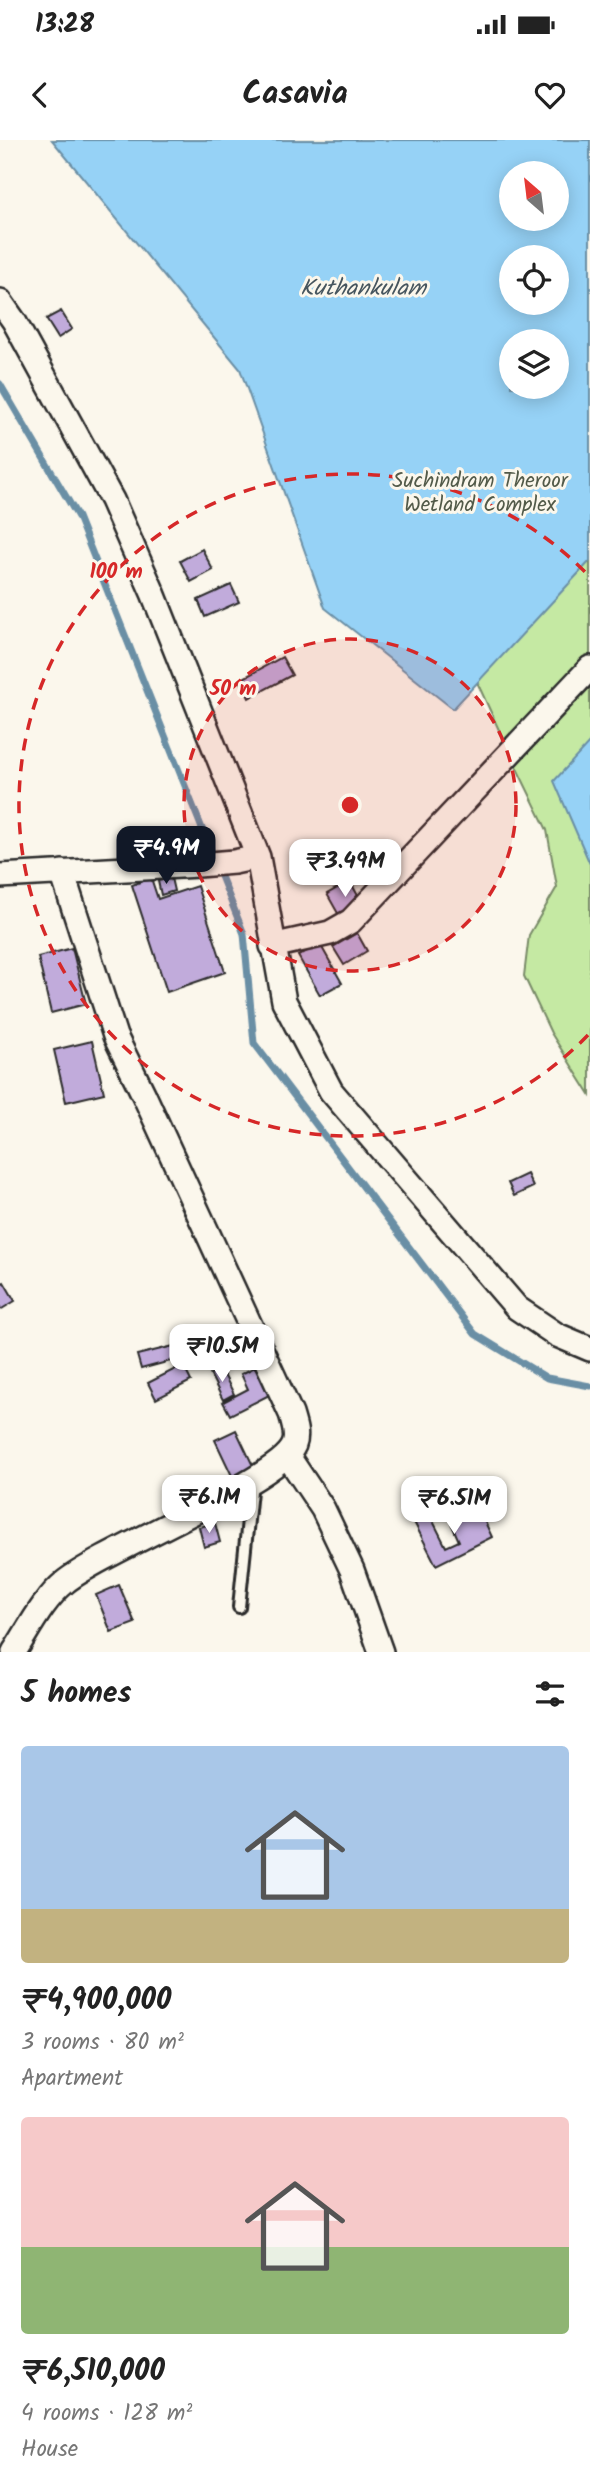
<!DOCTYPE html>
<meta charset="utf-8">
<style>
body{margin:0;font-family:Kalam,sans-serif;background:#f6f6f6;color:#222;height:100vh;display:flex;flex-direction:column;font-size:26px;white-space:nowrap}
*{box-sizing:border-box;margin:0}
p{font-size:23px;color:#767676}
.icon{flex:none;width:38px;height:38px;fill:none;stroke:currentColor;stroke-width:2;stroke-linecap:round;stroke-linejoin:round}
.map{position:relative;height:1512px;overflow:hidden}
.panel{display:flex;flex-direction:column;background:#fff;flex:1}
.panel>*{flex:none}
.needle{width:46px;rotate:332deg}
.fabs{position:absolute;left:499px;top:21px;display:grid;gap:14px}
.fabs a{display:grid;place-items:center;width:70px;height:70px;border-radius:50%;background:#fff;box-shadow:0 4px 18px #0003;font-size:35px}
.price{position:absolute;translate:-50% -60px;padding:0 16px;border-radius:14px;background:#fff;color:#222;font-size:23px;line-height:46px;filter:drop-shadow(0 2px 4px #0008)}
.price::after{content:'';position:absolute;left:50%;top:42px;width:21px;height:16px;margin-left:-10px;background:inherit;clip-path:polygon(0 0,100% 0,50% 100%)}
.price.current{background:#111827;color:#fff}
ul{padding:0;list-style:none}
li{display:grid;align-content:center;gap:14px;height:371px;padding:0 21px}
li span{display:grid;place-items:center;height:217px;border-radius:7px;color:#555}
li>.icon{margin-inline-start:auto}
span .icon{width:126px;height:126px;fill:#fffc;stroke-width:1}
li b{font-size:30px}
h2{display:flex;justify-content:space-between;align-items:center;height:84px;padding:0 21px;font-size:30px}
.status{display:flex;justify-content:space-between;align-items:center;height:49px;padding:0 35px;background:#fff;direction:ltr}
.status svg{height:19px;fill:currentColor}
header{display:flex;justify-content:space-between;align-items:center;height:91px;padding:0 21px;background:#fff;font-size:32px;font-weight:700}
.map>svg:first-child{display:block}
</style>
<div class="status"><b>13:28</b><svg viewBox="0 0 49 12"><path d="M0 12V9h3v3zM5 12V6h3v6zM10 12V3h3v9zM15 12V0h3v12zM26 1h20v11H26zM47 4h2v5h-2z"/></svg></div>
<header><svg class="icon" aria-label="back" viewBox="0 0 24 24"><path d="M15 5l-7 7 7 7"/></svg>Casavia<svg class="icon" aria-label="heart" viewBox="0 0 24 24"><path d="M12 20l-8-8c-3-5 5-10 8-4 3-6 11-1 8 4z"/></svg></header>
<div class="map">
<svg width="590" height="1512" viewBox="0 0 590 1512">
<rect width="100%" height="100%" fill="#fbf7ec"/>
<filter id="ink" filterUnits="userSpaceOnUse"><feTurbulence type="fractalNoise" baseFrequency=".0143" numOctaves="2"/><feDisplacementMap in="SourceGraphic" scale="14" xChannelSelector="R" yChannelSelector="G"/><feConvolveMatrix kernelMatrix="1 2 1 2 8 2 1 2 1" color-interpolation-filters="sRGB"/></filter>
<g filter="url(#ink)">
<path fill="#c5e9a3" stroke="#788a67" stroke-width="2" fill-rule="evenodd" d="M590,0V955L551,893L524,836L529,795L557,747L547,690L510,614L444,470L298,52ZM511,33H556V79H511ZM511,117H556V163H511ZM511,201H556V247H511Z"/>
<path fill="#96d2f6" stroke="#6b8fa5" stroke-width="2" fill-rule="evenodd" d="M52,0H590V421L453,569L325,468L240,229ZM511,33H556V79H511ZM511,117H556V163H511ZM511,201H556V247H511Z
M590,602V724L554,641Z"/>
<g fill="none" stroke-linecap="round" stroke-linejoin="round">
<path stroke="#6b8fa5" stroke-width="7" d="M0,244L78,377L244,794L254,903L475,1194L547,1238L590,1246"/>
</g>
<path fill="#c1abdb" stroke="#2b2b2b" stroke-width="2" d="M61,171L72,189L58,198L46,179Z
M202,409L213,430L191,442L180,421Z
M231,445L239,462L205,477L198,460Z
M282,517L292,535L249,558L240,540Z
M151,738L158,759L197,746L225,832L167,852L132,745Z
M171,738L174,751L161,755L158,741Z
M350,741L363,765L340,777L327,754Z
M357,793L367,811L344,825L333,807Z
M320,804L342,843L320,855L298,816Z
M72,808L86,864L51,873L38,817Z
M92,901L104,953L66,962L54,910Z
M527,1034L533,1047L514,1056L508,1043Z
M4,1142L15,1161L0,1170V1144Z
M186,1203L189,1216L141,1229L137,1215Z
M263,1223L277,1251L230,1275L223,1262L248,1249L241,1234Z
M183,1225L191,1241L156,1259L148,1243Z
M221,1229L234,1254L223,1260L210,1234Z
M236,1290L255,1330L234,1340L215,1300Z
M479,1369L492,1397L436,1425L414,1382L430,1375L446,1407L459,1401L451,1383Z
M215,1383L220,1402L204,1407L199,1387Z
M119,1445L135,1483L111,1492L96,1455Z"/>
<g fill="none" stroke-linecap="round" stroke-linejoin="round">
<g stroke="#2b2b2b" stroke-width="16">
<path id="lane" d="M239,1467L252,1341"/>
</g>
<g stroke="#2b2b2b" stroke-width="28">
<path id="street" d="M0,161L14,181L112,360L153,453L258,717L284,861L331,951L517,1168L557,1195L590,1209
M0,736L198,725L234,722L258,717
M272,806L330,793L351,781L590,528
M287,1315L323,1369L352,1430L381,1512
M14,1512C29,1489 43,1460 65,1442C106,1409 280,1340 294,1305C298,1295 294,1284 291,1274L144,955L115,896L62,732"/>
</g>
<use href="#lane" stroke="#fbf7ec" stroke-width="10"/>
<use href="#street" stroke="#fbf7ec" stroke-width="23"/>
</g>
</g>
<circle cx="350" cy="665" r="166" fill="#d62828" fill-opacity=".12"/>
<g fill="none" stroke="#d62828" stroke-width="3.5" stroke-dasharray="12 9">
<circle cx="350" cy="665" r="166"/>
<path d="M588 895A331 331 0 1 1 588 435"/>
</g>
<g text-anchor="middle" dominant-baseline="central" stroke-width="6" stroke-linejoin="round" paint-order="stroke">
<g font-size="21" fill="#525a49" stroke="#fbf7ec">
<text x="480" y="341">Suchindram Theroor<tspan x="480" dy="24">Wetland Complex</tspan></text>
</g>
<g font-size="23" font-style="italic" fill="#46555e" stroke="#fbf7ec">
<text x="363" y="149">Kuthankulam</text>
</g>
</g>
<circle cx="350" cy="665" r="10" fill="#d62828" stroke="#fbf7ec" stroke-width="3.5"/>
<g font-size="21" text-anchor="middle" font-weight="bold" fill="#d62828" stroke="#fbf7ec" stroke-width="6" stroke-linejoin="round" paint-order="stroke">
<text x="116" y="438">100 m</text>
<text x="233" y="555">50 m</text>
</g>
</svg>
<div class="fabs">
<a><svg class="needle" viewBox="-14 -14 28 28"><path d="M0-13l5 13h-10z" fill="#e53935"/><path d="M0 13l5-13h-10z" fill="#767676"/></svg></a>
<a><svg class="icon" aria-label="locate" viewBox="0 0 24 24"><circle cx="12" cy="12" r="6"/><path d="M12 2v4M12 18v4M2 12h4M18 12h4"/></svg></a>
<a><svg class="icon" aria-label="layers" viewBox="0 0 24 24"><path d="M12 4l9 5-9 5-9-5zM3 14l9 5 9-5"/></svg></a>
</div>
<b class="price current" style="left:166px;top:746px">₹4.9M</b>
<b class="price" style="left:345px;top:759px">₹3.49M</b>
<b class="price" style="left:222px;top:1244px">₹10.5M</b>
<b class="price" style="left:209px;top:1395px">₹6.1M</b>
<b class="price" style="left:454px;top:1396px">₹6.51M</b>
</div>
<section class="panel">
<h2>5 homes<svg class="icon" aria-label="filters" viewBox="0 0 24 24"><path d="M4 7h16M4 17h16"/><circle cx="9" cy="7" r="2"/><circle cx="15" cy="17" r="2"/></svg></h2>
<ul>
<li><span style="background:linear-gradient(#a9c7e8 75%,#c2b280 0)"><svg class="icon" aria-label="home" viewBox="0 0 24 24"><path d="M3 11l9-7 9 7M6 9v11h12V9"/></svg></span><div><b>₹4,900,000</b><p>3 rooms · 80 m²</p><p>Apartment</p></div></li>
<li><span style="background:linear-gradient(#f6c9c9 60%,#8fb573 0)"><svg class="icon" aria-label="home" viewBox="0 0 24 24"><path d="M3 11l9-7 9 7M6 9v11h12V9"/></svg></span><div><b>₹6,510,000</b><p>4 rooms · 128 m²</p><p>House</p></div></li>
</ul>
</section>
